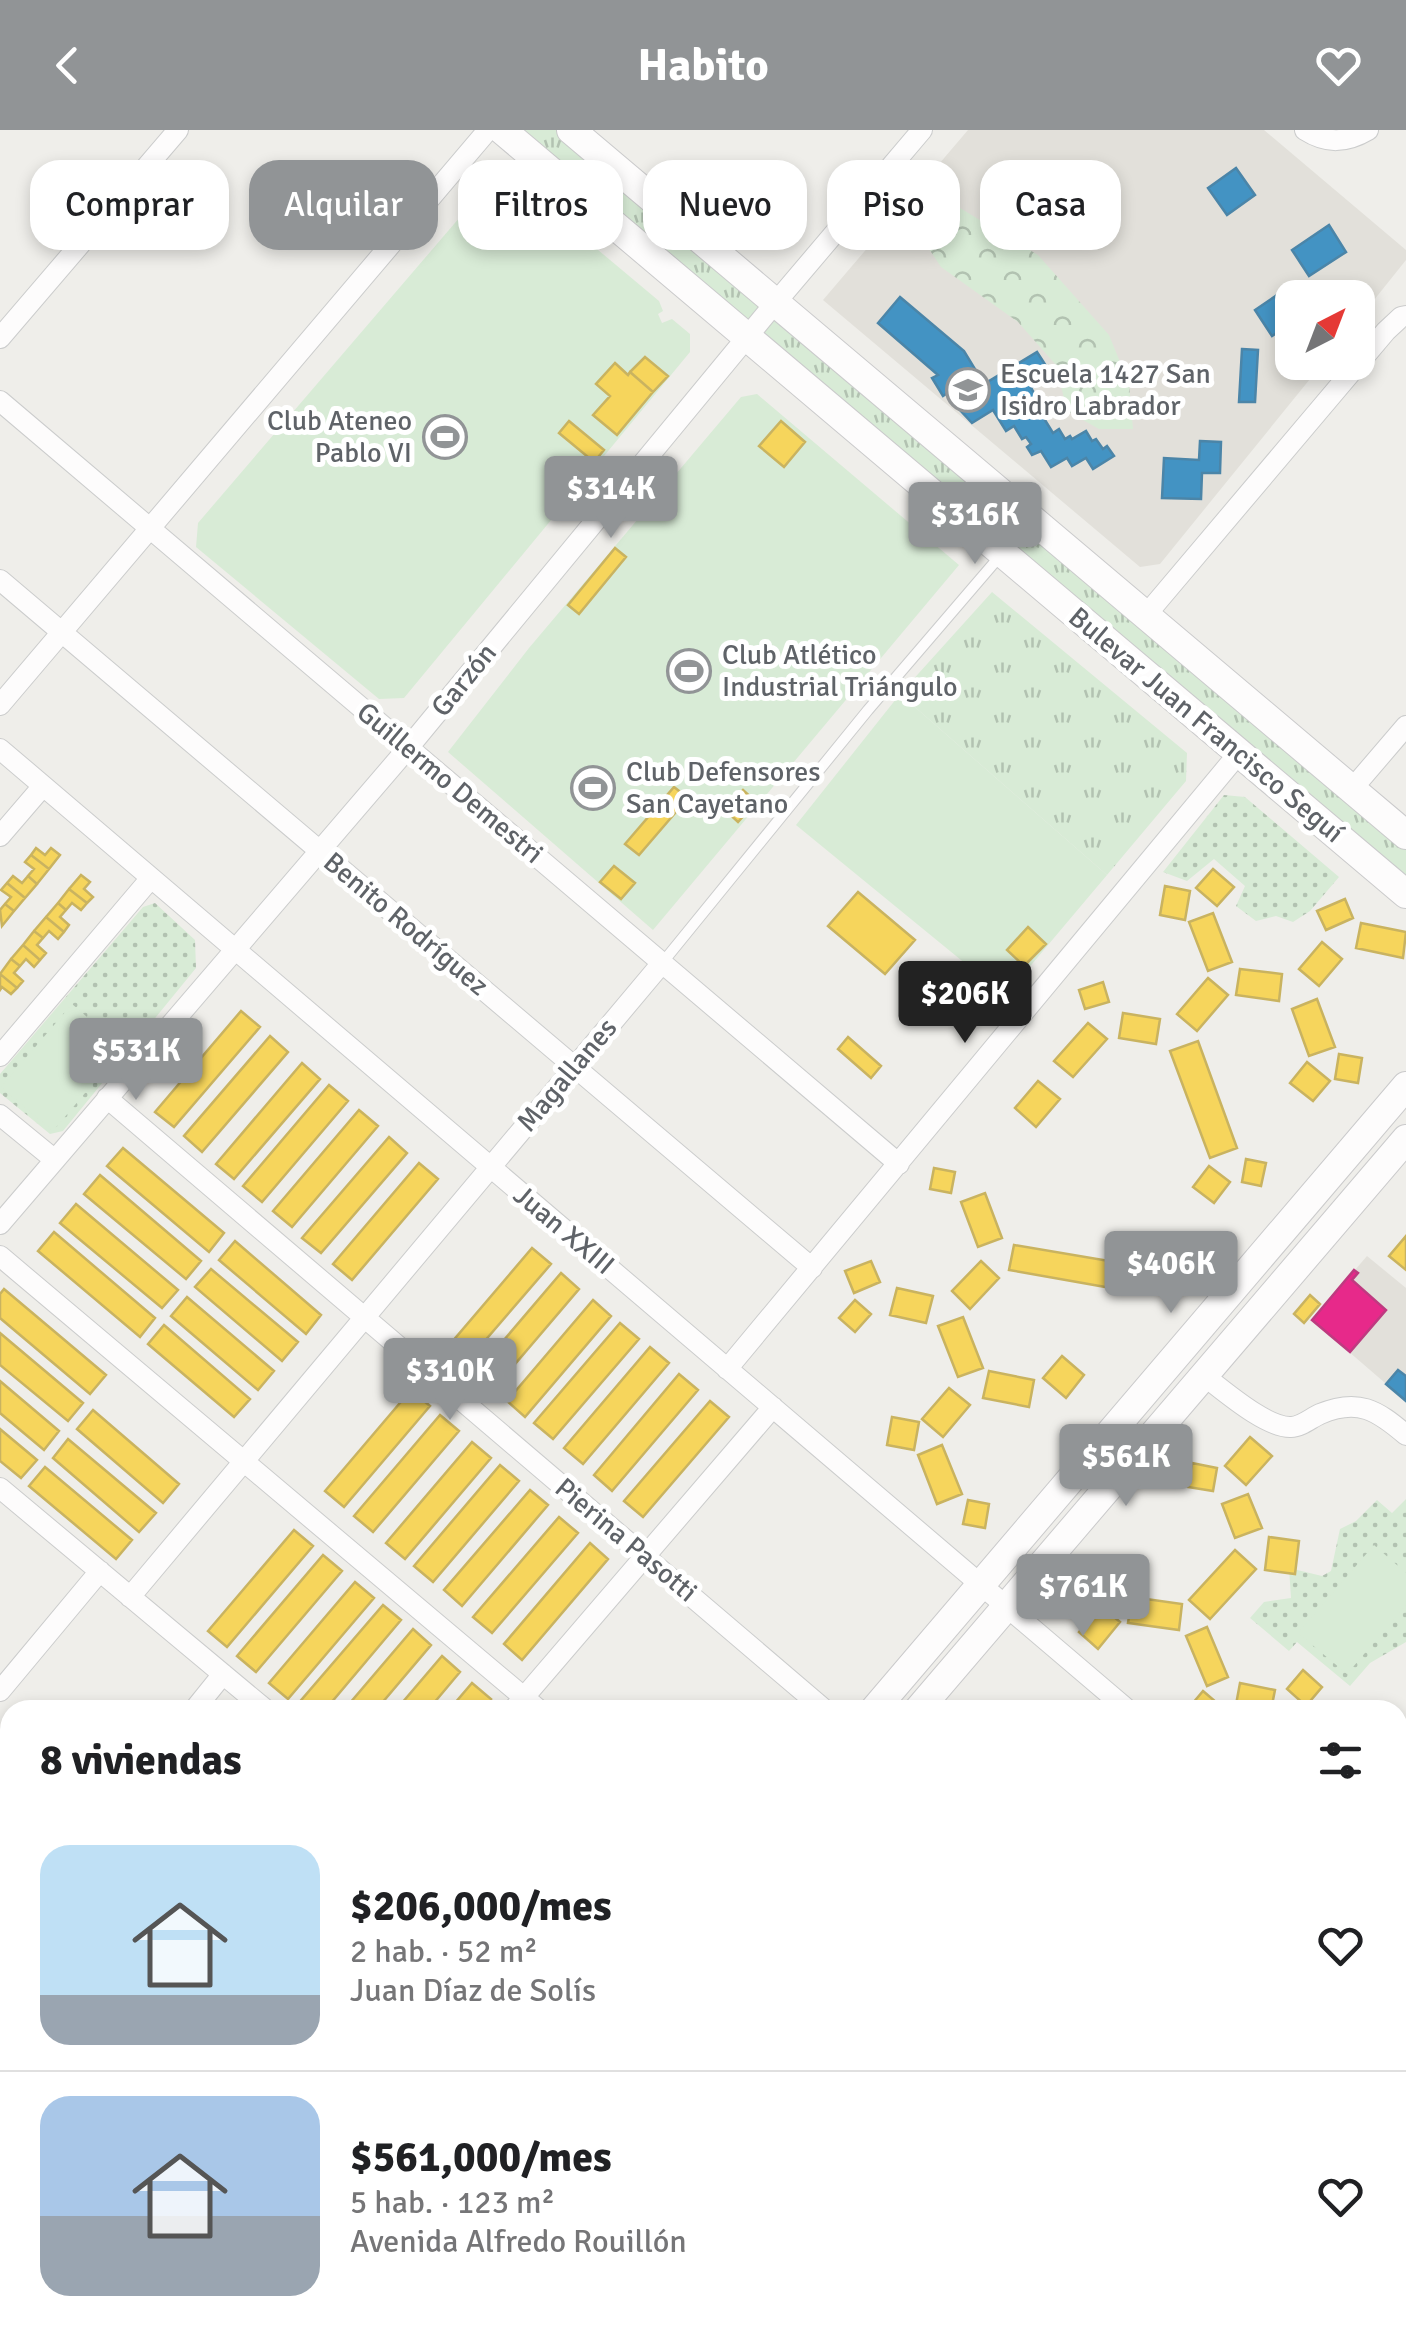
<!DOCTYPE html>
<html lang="es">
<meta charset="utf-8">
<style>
body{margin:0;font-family:Signika,sans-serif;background:#f2f2f2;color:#202124;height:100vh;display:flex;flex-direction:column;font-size:38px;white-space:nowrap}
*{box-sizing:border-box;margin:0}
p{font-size:32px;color:#757577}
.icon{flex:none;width:55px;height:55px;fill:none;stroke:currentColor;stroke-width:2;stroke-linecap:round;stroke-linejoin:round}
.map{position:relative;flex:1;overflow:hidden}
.drawer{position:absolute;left:0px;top:1570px;width:1408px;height:640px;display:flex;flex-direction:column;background:#fff;border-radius:30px 30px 0 0;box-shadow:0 5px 15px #0003}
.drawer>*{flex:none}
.hud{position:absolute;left:30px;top:30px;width:1348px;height:90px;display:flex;gap:20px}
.needle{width:65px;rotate:42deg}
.tools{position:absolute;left:1275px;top:150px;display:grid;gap:20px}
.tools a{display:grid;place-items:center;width:100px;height:100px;border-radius:20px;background:#fff;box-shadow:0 5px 15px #0003;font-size:50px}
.price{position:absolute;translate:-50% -85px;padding:0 22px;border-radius:10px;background:#919496;color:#fff;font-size:32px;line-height:65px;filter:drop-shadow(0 2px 5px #0008)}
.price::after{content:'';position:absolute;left:50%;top:60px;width:30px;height:22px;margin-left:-15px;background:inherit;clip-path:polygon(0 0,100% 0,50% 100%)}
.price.active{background:#222;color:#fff}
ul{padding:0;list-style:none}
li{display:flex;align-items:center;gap:30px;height:250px;padding:0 40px}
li+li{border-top:2px solid #e0e0e0}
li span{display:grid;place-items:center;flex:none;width:280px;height:200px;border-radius:30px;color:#555}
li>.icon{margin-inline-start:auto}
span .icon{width:120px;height:120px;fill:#fffc;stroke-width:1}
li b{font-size:42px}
h2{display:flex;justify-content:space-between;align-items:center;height:120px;padding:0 40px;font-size:42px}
.chip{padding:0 35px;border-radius:30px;background:#fff;box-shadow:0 5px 15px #0003;font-size:35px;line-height:90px}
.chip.active{background:#919496;color:#fff}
header{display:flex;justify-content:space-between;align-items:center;height:130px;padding:0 40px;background:#919496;color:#fff;font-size:45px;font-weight:700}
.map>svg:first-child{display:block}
</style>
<header><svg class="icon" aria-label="back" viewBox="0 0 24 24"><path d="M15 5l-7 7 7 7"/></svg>Habito<svg class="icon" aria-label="heart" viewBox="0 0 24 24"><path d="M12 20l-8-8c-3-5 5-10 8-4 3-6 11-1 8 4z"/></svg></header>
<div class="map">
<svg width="1406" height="2210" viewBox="0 0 1406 2210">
<defs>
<pattern id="grass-tufts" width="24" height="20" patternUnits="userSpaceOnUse" patternTransform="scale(2.5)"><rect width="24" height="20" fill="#d8ebd6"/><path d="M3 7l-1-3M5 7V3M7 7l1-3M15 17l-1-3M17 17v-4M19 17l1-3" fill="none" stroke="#b2c2b1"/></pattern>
<pattern id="forest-crowns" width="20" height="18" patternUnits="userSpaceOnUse" patternTransform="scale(2.5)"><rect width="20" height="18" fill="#d8ebd6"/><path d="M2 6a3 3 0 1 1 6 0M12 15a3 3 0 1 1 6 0" fill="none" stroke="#b2c2b1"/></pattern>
<pattern id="park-dots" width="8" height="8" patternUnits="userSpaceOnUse" patternTransform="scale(2.5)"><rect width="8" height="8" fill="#d8ebd6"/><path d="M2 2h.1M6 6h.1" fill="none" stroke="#b2c2b1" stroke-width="1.8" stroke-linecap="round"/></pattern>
</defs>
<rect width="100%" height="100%" fill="#efeeea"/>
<path fill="#e2e0da" d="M968,0H1264L1406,120V130L1358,190V168H1292V232L1323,233L1160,434L1140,437L823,170Z
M1367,1126L1406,1158V1271L1312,1190Z"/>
<path fill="url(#grass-tufts)" d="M502,0H571L1406,705V764Z
M992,462L1187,623L1186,651L1107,745L900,564Z"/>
<path fill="url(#forest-crowns)" d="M937,74L960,78L1038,125L1109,205L1129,254L1133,299H1099L1067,281L1056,235L1018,192L941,137L917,101Z"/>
<path fill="url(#park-dots)" d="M1224,665L1245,667L1339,747L1310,781L1293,792L1276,786L1256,791L1236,776L1245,756L1214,729L1187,751L1163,742Z
M155,773L195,810L196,838L63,1001L50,1004L0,963V944L143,777Z
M1406,1369V1512L1370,1533L1350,1556L1297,1512L1289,1521L1250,1488L1264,1472L1291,1468L1289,1438L1322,1446L1331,1441L1340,1399L1356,1391L1377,1370L1392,1383Z"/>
<path fill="#d8ebd6" d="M505,42L659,171L663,181L658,184L662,193L672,189L690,204V222L404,568L379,569L196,417L198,393L490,52Z
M757,264L959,435L653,800L448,622L529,518L741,267Z
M900,564L1107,745L1005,866L796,695Z
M72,874L123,918L53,1001L1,957Z
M1374,1415L1406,1443V1475L1347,1544L1298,1503Z"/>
<path fill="#f6d55c" stroke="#c9b360" stroke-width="2.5" d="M645,227L668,246L653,262L630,242Z
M615,233L628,245L630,242L653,262L617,305L593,285L610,266L596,254Z
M569,291L604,320L594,332L559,303Z
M781,291L805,312L784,337L759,316Z
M615,418L626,427L579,484L568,475Z
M674,657L688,668L639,725L625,714Z
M743,660L756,672L738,692L725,680Z
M36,718L45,725L51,718L60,725L49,739L31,725Z
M31,725L49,739L37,754L28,746L34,739L25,732Z
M614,736L635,753L621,769L600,752Z
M1213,739L1234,757L1217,776L1196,758Z
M81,745L90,752L84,759L93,767L87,773L69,759Z
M13,746L22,753L28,746L37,754L25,768L7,753Z
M7,753L25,768L14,781L5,774L11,767L1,760Z
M1165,756L1190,761L1185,790L1160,785Z
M69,759L87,773L81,780L72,773L66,780L58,773Z
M858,762L915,810L885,844L828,796Z
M1345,769L1353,788L1326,800L1317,781Z
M58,773L66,780L60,787L69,795L64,802L46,787Z
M5,774L14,781L2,796L0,780Z
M1213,783L1232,832L1208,841L1189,792Z
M46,787L64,802L58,809L49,801L43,808L34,801Z
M1361,793L1406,802L1403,828L1356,818Z
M1028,797L1046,814L1024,836L1007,820Z
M34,801L43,808L37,815L46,823L40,830L23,815Z
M1322,812L1342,829L1319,856L1299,839Z
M23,815L40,830L34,837L26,829L20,836L11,829Z
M11,829L20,836L14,843L23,851L17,858L0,844Z
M1240,839L1282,844L1279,871L1236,865Z
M0,844L17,858L11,864L2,857L0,860Z
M1208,848L1228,865L1197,901L1177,884Z
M1103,852L1109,872L1085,879L1079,860Z
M1317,869L1335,917L1309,926L1292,879Z
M241,881L260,897L174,997L155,982Z
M1123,883L1160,889L1156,914L1119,908Z
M1088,893L1107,909L1073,947L1054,931Z
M270,906L288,922L202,1022L184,1006Z
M848,907L881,936L871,948L838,919Z
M1198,911L1237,1018L1210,1028L1170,921Z
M1339,924L1362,928L1358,953L1335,949Z
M1307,932L1330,951L1313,971L1290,953Z
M302,933L320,949L234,1049L216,1034Z
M1038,951L1060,969L1036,997L1015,978Z
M329,955L348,971L262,1072L243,1056Z
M359,980L378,996L292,1097L273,1081Z
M389,1007L407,1023L321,1123L302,1108Z
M123,1018L224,1103L209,1122L107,1036Z
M1246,1029L1266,1033L1261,1056L1242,1052Z
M419,1033L438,1049L352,1150L333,1134Z
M1209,1036L1230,1052L1214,1073L1193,1057Z
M934,1038L955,1042L951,1063L930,1059Z
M100,1045L201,1131L186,1149L84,1064Z
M985,1063L1002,1108L978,1117L961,1072Z
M76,1074L178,1160L162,1178L60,1093Z
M54,1102L155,1188L140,1207L38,1121Z
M1406,1106V1140L1389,1126Z
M235,1111L321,1185L306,1204L219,1130Z
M1014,1115L1115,1132L1111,1158L1009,1140Z
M532,1118L551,1134L464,1235L446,1219Z
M871,1131L880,1152L854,1163L845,1141Z
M981,1131L999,1148L970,1179L952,1161Z
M211,1139L298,1212L282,1231L195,1157Z
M561,1143L579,1159L493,1260L475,1244Z
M897,1158L933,1166L926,1193L890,1185Z
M4,1159L106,1245L90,1264L0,1188V1164Z
M1310,1165L1320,1174L1304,1193L1294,1184Z
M187,1167L274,1241L258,1260L171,1186Z
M593,1170L611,1186L525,1287L507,1271Z
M855,1170L871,1184L855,1202L839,1188Z
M963,1187L983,1238L958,1247L938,1196Z
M620,1193L639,1209L553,1309L534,1293Z
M164,1195L250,1269L234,1287L148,1214Z
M0,1203L83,1273L68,1291L0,1235Z
M650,1217L669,1233L583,1334L564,1318Z
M1062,1226L1084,1245L1066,1268L1043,1248Z
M989,1241L1034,1250L1029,1277L983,1268Z
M679,1244L698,1260L612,1361L594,1345Z
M0,1251L59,1301L44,1320L0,1283Z
M949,1258L970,1275L943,1307L922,1289Z
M411,1260L430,1276L344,1377L325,1361Z
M710,1271L729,1287L643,1387L624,1371Z
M93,1280L179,1354L163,1373L77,1299Z
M440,1285L459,1301L373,1402L354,1386Z
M892,1287L919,1292L914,1320L887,1315Z
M0,1299L37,1330L21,1348L0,1331Z
M1250,1307L1272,1326L1246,1355L1225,1336Z
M68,1309L156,1383L139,1402L53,1328Z
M472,1312L491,1328L405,1429L386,1413Z
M942,1315L962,1364L937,1374L918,1325Z
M1192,1333L1217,1338L1213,1361L1188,1357Z
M500,1335L519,1351L433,1452L414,1436Z
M45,1337L132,1410L116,1429L29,1356Z
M530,1360L548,1375L462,1476L444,1460Z
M1248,1364L1262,1398L1235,1408L1222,1374Z
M968,1370L989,1374L985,1398L963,1394Z
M559,1387L578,1403L492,1503L473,1487Z
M294,1400L313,1416L227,1517L208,1501Z
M1269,1407L1299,1411L1295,1444L1265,1440Z
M590,1413L608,1429L522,1530L504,1514Z
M1235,1420L1256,1439L1210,1489L1189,1470Z
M323,1425L342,1441L256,1542L237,1526Z
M1117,1438L1127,1462L1114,1467L1111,1459L1101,1463L1094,1447Z
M355,1452L374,1468L288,1569L269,1553Z
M1132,1467L1182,1474L1179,1500L1128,1493Z
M383,1475L401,1490L325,1580H302L297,1575Z
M1100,1475L1120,1492L1098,1519L1079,1502Z
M1207,1497L1228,1547L1207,1556L1186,1506Z
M413,1499L431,1515L376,1580H344Z
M442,1526L460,1542L428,1580H396Z
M1303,1540L1322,1557L1306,1576L1287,1559Z
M472,1553L491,1569L481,1580H449Z
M1240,1553L1275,1560L1271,1580H1235Z
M1203,1561L1223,1578L1221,1580H1187Z
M1406,1619V1649L1398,1641V1628Z
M1406,1664V1714L1399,1716L1398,1667Z
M1400,1727L1406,1733V1761L1398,1770V1730Z"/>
<path fill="#4393c3" stroke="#4b85a8" stroke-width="2.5" d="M1236,38L1255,65L1227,85L1208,58Z
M1329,95L1346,122L1309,146L1292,120Z
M1292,155L1300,168H1292V193L1272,206L1255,180Z
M900,167L964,221L984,254L1037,222L1052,245L1031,258L1044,279L1040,282L1053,303L1059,299L1065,309L1070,306L1072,309L1086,301L1092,311L1096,309L1103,319L1107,316L1114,326L1093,339L1086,328L1072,336L1067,328L1051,337L1041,321L1032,325L1027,317L1031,314L1026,307L1022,309L1014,296L1006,301L993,280L972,293L959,279L949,262L943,266L932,248L938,245L878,193Z
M1242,219L1258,220L1255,272H1239Z
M1200,311L1221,312L1220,343H1202L1201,369L1162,368L1164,328L1199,330Z
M1398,1240L1406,1246V1271L1386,1254Z
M680,2200H730L722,2210H671Z
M783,2200H847L839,2210H774Z"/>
<path fill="#e7298a" stroke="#be3a80" stroke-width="2.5" d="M1354,1140L1358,1143L1352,1150L1386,1180L1350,1222L1312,1190Z"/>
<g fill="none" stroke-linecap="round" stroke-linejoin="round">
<g stroke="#cbcccc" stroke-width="12">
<path id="lane" d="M663,832L868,580L1000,426"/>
</g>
<g stroke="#cbcccc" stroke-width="22">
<path id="street" d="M1305,0C1327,14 1346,13 1368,0
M0,208L178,0
M0,271L899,1034
M0,450L812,1138
M1146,485L1386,201L1401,187L1406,186
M0,575L488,0
M0,619L1128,1580
M1352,659L1406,596
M0,706L43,656
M0,926L151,748
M107,968L825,1580
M0,985L55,1030
M0,1094L408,618L766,184L922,0
M0,1126L539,1580
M727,1239L1239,623
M1203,1245C1223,1260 1266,1298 1291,1297C1301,1297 1311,1288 1320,1284C1358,1268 1377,1280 1406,1305
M0,1358L266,1580
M130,1467L662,833
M0,1561L100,1441
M194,1580L223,1544
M513,1580L773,1277
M0,1770L10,1778
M1398,1809L1406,1817
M0,1813L10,1801
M1398,2036L1406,2044
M0,2085L10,2073
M507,2200L519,2210
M1013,2200L1026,2210
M1378,2200L1390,2210
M117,2210L125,2200
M638,2210L646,2200
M874,2210L882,2200"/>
</g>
<g stroke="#cacacb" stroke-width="30">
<path id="secondary" d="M502,0L1406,764
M571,0L1406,705
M874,1580L1406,956
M918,1580L1406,1009
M342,2210L351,2200
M388,2210L397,2200"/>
</g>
<use href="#lane" stroke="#fdfcfc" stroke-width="10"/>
<use href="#street" stroke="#fdfcfc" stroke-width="20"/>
<use href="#secondary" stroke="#fdfcfc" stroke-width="28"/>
</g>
<defs>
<g id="school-ring" transform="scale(2.25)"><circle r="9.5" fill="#fff" stroke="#919496" stroke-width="1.5"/><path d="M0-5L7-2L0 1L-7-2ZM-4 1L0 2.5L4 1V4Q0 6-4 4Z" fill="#919496"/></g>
<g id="stadium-ring" transform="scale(2.25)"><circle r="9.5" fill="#fff" stroke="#919496" stroke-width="1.5"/><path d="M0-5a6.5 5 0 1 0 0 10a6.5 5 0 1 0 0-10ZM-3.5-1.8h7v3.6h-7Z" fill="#919496"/></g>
</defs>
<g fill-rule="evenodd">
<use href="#school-ring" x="968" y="260"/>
<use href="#stadium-ring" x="445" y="307"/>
<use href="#stadium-ring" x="689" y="541"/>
<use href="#stadium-ring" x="593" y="658"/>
</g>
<g text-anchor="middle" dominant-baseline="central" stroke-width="10" stroke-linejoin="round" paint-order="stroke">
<g font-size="28" fill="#5f6368" stroke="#fff" text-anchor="start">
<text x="1000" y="244">Escuela 1427 San<tspan x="1000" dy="32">Isidro Labrador</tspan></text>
<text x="412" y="291" text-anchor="end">Club Ateneo<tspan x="412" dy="32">Pablo VI</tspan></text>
<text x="722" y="525">Club Atlético<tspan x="722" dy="32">Industrial Triángulo</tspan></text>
<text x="626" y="642">Club Defensores<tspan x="626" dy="32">San Cayetano</tspan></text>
</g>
<g font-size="28" fill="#5f6368" stroke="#fff">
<text transform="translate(464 550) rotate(-51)">Garzón</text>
<text transform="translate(1206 595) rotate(40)">Bulevar Juan Francisco Seguí</text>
<text transform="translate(450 653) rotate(40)">Guillermo Demestri</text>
<text transform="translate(406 794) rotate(40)">Benito Rodríguez</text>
<text transform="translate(567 945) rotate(-50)">Magallanes</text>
<text transform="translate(564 1100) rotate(40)">Juan XXIII</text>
<text transform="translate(626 1410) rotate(40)">Pierina Pasotti</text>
</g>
</g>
</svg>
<div class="tools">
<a><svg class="needle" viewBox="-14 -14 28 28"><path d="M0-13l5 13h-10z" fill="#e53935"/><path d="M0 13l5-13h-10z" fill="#757577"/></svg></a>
</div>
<b class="price" style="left:611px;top:411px">$314K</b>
<b class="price" style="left:975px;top:437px">$316K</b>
<b class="price active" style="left:965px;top:916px">$206K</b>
<b class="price" style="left:136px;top:973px">$531K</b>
<b class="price" style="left:1171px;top:1186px">$406K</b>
<b class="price" style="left:450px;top:1293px">$310K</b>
<b class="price" style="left:1126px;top:1379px">$561K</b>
<b class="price" style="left:1083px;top:1509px">$761K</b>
<div class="hud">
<a class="chip">Comprar</a>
<a class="chip active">Alquilar</a>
<a class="chip">Filtros</a>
<a class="chip">Nuevo</a>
<a class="chip">Piso</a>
<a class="chip">Casa</a>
</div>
<section class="drawer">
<h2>8 viviendas<svg class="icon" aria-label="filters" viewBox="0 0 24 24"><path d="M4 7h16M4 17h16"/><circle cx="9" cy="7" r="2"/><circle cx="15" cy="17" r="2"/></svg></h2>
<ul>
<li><span style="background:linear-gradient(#bfe0f5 75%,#9aa5b1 0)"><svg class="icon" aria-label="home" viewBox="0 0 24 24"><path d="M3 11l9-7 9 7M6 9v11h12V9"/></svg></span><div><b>$206,000/mes</b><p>2 hab. · 52 m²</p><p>Juan Díaz de Solís</p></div><svg class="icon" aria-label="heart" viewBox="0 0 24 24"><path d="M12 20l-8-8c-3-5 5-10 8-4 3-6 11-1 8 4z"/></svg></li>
<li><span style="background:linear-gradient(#a9c7e8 60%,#9aa5b1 0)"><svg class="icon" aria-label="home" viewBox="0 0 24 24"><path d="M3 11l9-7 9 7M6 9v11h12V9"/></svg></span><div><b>$561,000/mes</b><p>5 hab. · 123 m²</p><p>Avenida Alfredo Rouillón</p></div><svg class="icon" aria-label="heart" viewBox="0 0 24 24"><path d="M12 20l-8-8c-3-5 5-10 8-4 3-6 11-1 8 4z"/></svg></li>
</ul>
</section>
</div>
